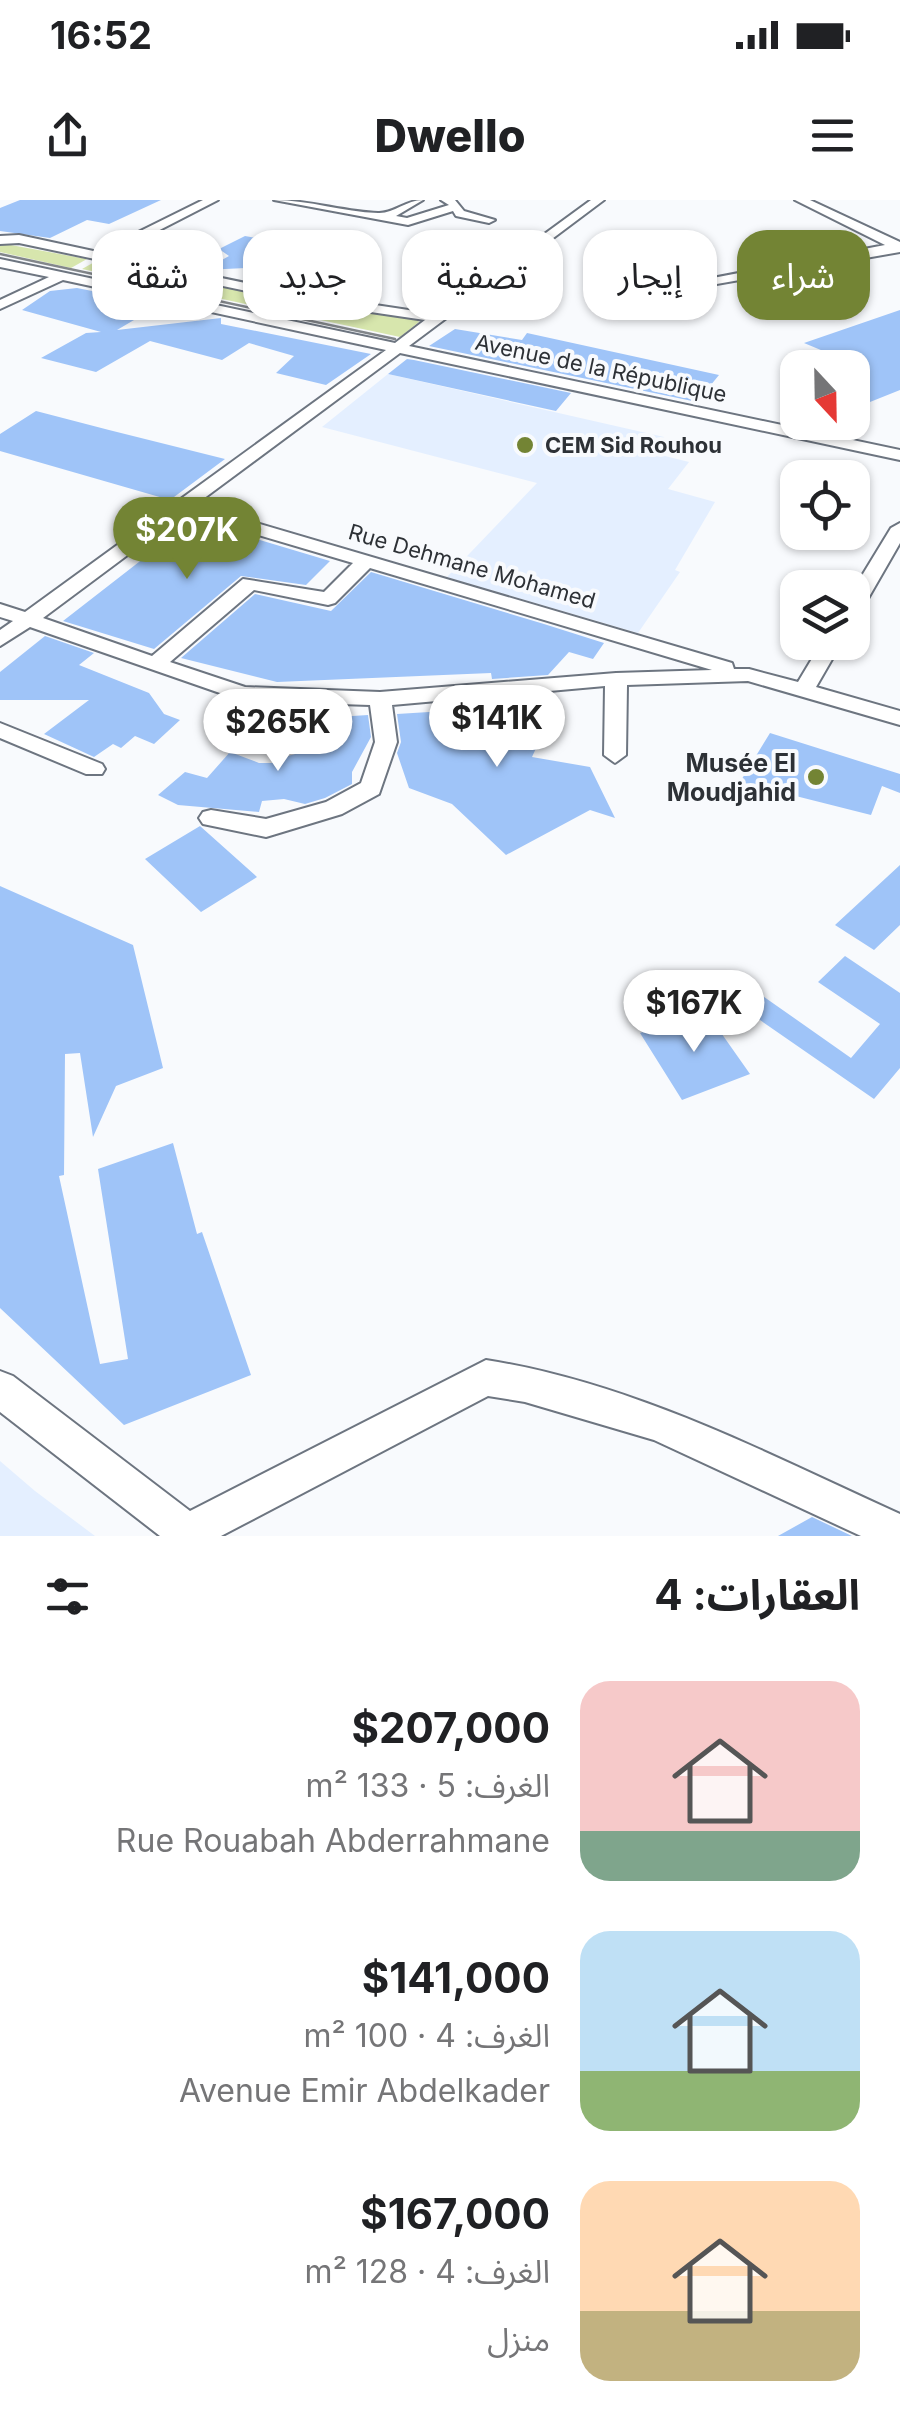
<!DOCTYPE html>
<html lang="ar">
<meta charset="utf-8">
<style>
body{margin:0;font-family:Inter,"Noto Sans Arabic",sans-serif;background:#f6f6f6;color:#202124;direction:rtl;height:100vh;display:flex;flex-direction:column;font-size:38px;white-space:nowrap}
*{box-sizing:border-box;margin:0}
p{font-size:32px;color:#757577}
.icon{flex:none;width:55px;height:55px;fill:none;stroke:currentColor;stroke-width:2;stroke-linecap:round;stroke-linejoin:round}
.map{position:relative;height:1336px;overflow:hidden;direction:ltr}
.details{display:flex;flex-direction:column;background:#fff;flex:1}
.details>*{flex:none}
.banner{position:absolute;left:30px;top:30px;width:840px;height:90px;direction:rtl;display:flex;gap:20px}
.needle{width:65px;rotate:158deg}
.buttons{position:absolute;left:780px;top:150px;display:grid;gap:20px}
.buttons a{display:grid;place-items:center;width:90px;height:90px;border-radius:20px;background:#fff;box-shadow:0 2px 8px #0004;font-size:50px}
.price{position:absolute;translate:-50% -85px;padding:0 22px;border-radius:35px;background:#fff;color:#222;font-size:32px;line-height:65px;filter:drop-shadow(0 2px 5px #0008)}
.price::after{content:'';position:absolute;left:50%;top:60px;width:30px;height:22px;margin-left:-15px;background:inherit;clip-path:polygon(0 0,100% 0,50% 100%)}
.price.active{background:#738434;color:#fff}
ul{padding:0;list-style:none}
li{display:flex;align-items:center;gap:30px;height:250px;padding:0 40px}
li span{display:grid;place-items:center;flex:none;width:280px;height:200px;border-radius:30px;color:#555}
li>.icon{margin-inline-start:auto}
span .icon{width:120px;height:120px;fill:#fffc;stroke-width:1}
li b{font-size:42px}
h2{display:flex;justify-content:space-between;align-items:center;height:120px;padding:0 40px;font-size:42px}
.tag{padding:0 35px;border-radius:30px;background:#fff;box-shadow:0 2px 8px #0004;font-size:35px;line-height:90px}
.tag.active{background:#738434;color:#fff}
.status{display:flex;justify-content:space-between;align-items:center;height:70px;padding:0 50px;background:#fff;direction:ltr}
.status svg{height:28px;fill:currentColor}
header{display:flex;justify-content:space-between;align-items:center;height:130px;padding:0 40px;background:#fff;font-size:45px;font-weight:800}
.map>svg:first-child{display:block}
</style>
<div class="status"><b>16:52</b><svg viewBox="0 0 49 12"><path d="M0 12V9h3v3zM5 12V6h3v6zM10 12V3h3v9zM15 12V0h3v12zM26 1h20v11H26zM47 4h2v5h-2z"/></svg></div>
<header><svg class="icon" aria-label="menu" viewBox="0 0 24 24"><path d="M4 6h16M4 12h16M4 18h16"/></svg>Dwello<svg class="icon" aria-label="share" viewBox="0 0 24 24"><path d="M12 15V3M7 8l5-5 5 5M5 13v7h14v-7"/></svg></header>
<div class="map">
<svg width="900" height="1336" viewBox="0 0 900 1336">
<rect width="100%" height="100%" fill="#f8fafd"/>
<path fill="#e4efff" d="M388,174L664,237L653,253L689,262L668,289L715,302L675,370L680,372L638,433L447,377L537,283L322,227Z
M0,1261L35,1291L95,1336H0Z"/>
<path fill="#d7e6ad" d="M0,43L87,59L71,68L0,52Z
M98,60L417,119L419,122L400,137L82,69Z"/>
<path fill="#9fc4f8" d="M20,0H161L109,24L87,20L50,38L0,31V8Z
M245,36L357,56V60L266,72L246,68L204,70L229,56L219,49Z
M77,88L153,103L151,110L117,130L221,118V124L371,154L326,185L276,173L294,156L249,143L222,160L150,141L96,172L41,158L86,133L101,132L22,110L50,91Z
M900,110V190L870,202L862,197L852,201V163L804,143Z
M455,129L522,140L527,133L719,175L697,202L429,146Z
M407,159L414,160L571,193L556,211L388,174Z
M36,211L109,230L225,259L170,300L0,251V234Z
M193,320L330,361L306,385L241,376L154,449L63,421Z
M371,372L544,424L604,443L593,459L569,452L548,475L492,479L491,473L277,482L181,458L255,394L331,411Z
M45,436L94,453L79,465L149,493L164,514L180,520L154,544L135,536L121,548L113,544L94,557L44,534L89,500H0V472Z
M528,497L524,501L559,498L532,557L590,567L615,618L590,610L506,655L452,604L409,588L397,553L401,542L397,514L493,508V500Z
M368,515L371,537L352,572V584L325,598L305,604L284,599L262,601L259,612L178,605L158,595L185,572L207,578L230,552L259,563H282L284,557L314,549L328,538L337,517Z
M770,533L900,574V593L882,586L871,615L740,582Z
M200,626L257,677L201,712L145,659Z
M900,665V725L874,750L835,725Z
M0,686L133,745L163,868L116,886L93,937L80,853L65,854L64,975L59,976L100,1164L128,1159L98,969L173,943L197,1034L202,1032L251,1175L124,1225L0,1108Z
M845,756L900,793V868L874,899L744,809L760,794L851,858L880,824L818,782Z
M705,810L750,874L682,900L640,833Z
M812,1317L852,1336H778Z"/>
<g fill="none" stroke-linecap="round" stroke-linejoin="round">
<g stroke="#6d7580" stroke-width="4">
<path id="minor" d="M203,0H218L111,55L289,92L435,114L591,0H604L409,146L900,250V260L400,153L195,305L732,463L734,469H749L798,482L822,442H842L816,487L900,511V525L748,481L627,485L626,555L615,563L604,555L605,486L392,505L397,542L379,594L342,614L266,637L203,624L199,618L203,612L211,610L266,619L326,602L361,583L375,542L370,505L243,501L30,427L0,446V430L13,421L0,417V404L25,412L386,150L63,80L0,109V100L49,77L0,67V59L395,143L425,120L289,100L19,43L0,44V36L19,35L98,52ZM184,313L353,363L324,392L243,379L152,456L43,418ZM370,368L712,470L616,473L380,492L245,487L170,462L254,390L328,405L335,403Z
M274,0C310,0 343,12 378,13C393,14 406,0 423,0L396,16L407,18L449,5L441,0H455L464,11L495,20L489,23L456,16L453,11L408,25Z
M795,0H810L900,42V52L671,92L670,89L676,85L885,45Z
M900,323V343L862,409L852,415V392L891,328Z
M0,523L102,564L105,569L102,574H86L0,538Z
M486,1160C633,1183 766,1253 900,1314V1336H861L654,1240L525,1202L488,1196L221,1336H160L0,1212V1171L13,1176L190,1311Z"/>
</g>
<use href="#minor" fill="#fff" fill-rule="evenodd"/>
<path stroke="#82868a" stroke-width="2.5" d="M0,54L395,139"/>
</g>
<g fill="#738434" stroke="#f8fafd" stroke-width="4">
<circle cx="525" cy="245" r="10"/>
<circle cx="816" cy="577" r="10"/>
</g>
<g text-anchor="middle" dominant-baseline="central" stroke-width="8" stroke-linejoin="round" paint-order="stroke">
<g font-size="22" fill="#2d3136" stroke="#f8fafd">
<text transform="translate(601 168) rotate(12)">Avenue de la République</text>
<text transform="translate(472 366) rotate(16)">Rue Dehmane Mohamed</text>
</g>
<g font-size="22" font-weight="bold" fill="#2d3136" stroke="#f8fafd" text-anchor="start">
<text x="545" y="245">CEM Sid Rouhou</text>
</g>
<g font-size="25" font-weight="bold" fill="#2d3136" stroke="#f8fafd" text-anchor="end">
<text x="796" y="563">Musée El<tspan x="796" dy="29">Moudjahid</tspan></text>
</g>
</g>
</svg>
<div class="buttons">
<a><svg class="needle" viewBox="-14 -14 28 28"><path d="M0-13l5 13h-10z" fill="#e53935"/><path d="M0 13l5-13h-10z" fill="#757577"/></svg></a>
<a><svg class="icon" aria-label="locate" viewBox="0 0 24 24"><circle cx="12" cy="12" r="6"/><path d="M12 2v4M12 18v4M2 12h4M18 12h4"/></svg></a>
<a><svg class="icon" aria-label="layers" viewBox="0 0 24 24"><path d="M12 4l9 5-9 5-9-5zM3 14l9 5 9-5"/></svg></a>
</div>
<b class="price active" style="left:187px;top:382px">$207K</b>
<b class="price" style="left:497px;top:570px">$141K</b>
<b class="price" style="left:278px;top:574px">$265K</b>
<b class="price" style="left:694px;top:855px">$167K</b>
<div class="banner">
<a class="tag active">شراء</a>
<a class="tag">إيجار</a>
<a class="tag">تصفية</a>
<a class="tag">جديد</a>
<a class="tag">شقة</a>
</div>
</div>
<section class="details">
<h2>العقارات: 4<svg class="icon" aria-label="filters" viewBox="0 0 24 24"><path d="M4 7h16M4 17h16"/><circle cx="9" cy="7" r="2"/><circle cx="15" cy="17" r="2"/></svg></h2>
<ul>
<li><span style="background:linear-gradient(#f6c9c9 75%,#7fa58c 0)"><svg class="icon" aria-label="home" viewBox="0 0 24 24"><path d="M3 11l9-7 9 7M6 9v11h12V9"/></svg></span><div><b>$207,000</b><p>الغرف: 5 · 133 m²</p><p>Rue Rouabah Abderrahmane</p></div></li>
<li><span style="background:linear-gradient(#bfe0f5 70%,#8fb573 0)"><svg class="icon" aria-label="home" viewBox="0 0 24 24"><path d="M3 11l9-7 9 7M6 9v11h12V9"/></svg></span><div><b>$141,000</b><p>الغرف: 4 · 100 m²</p><p>Avenue Emir Abdelkader</p></div></li>
<li><span style="background:linear-gradient(#ffd9b3 65%,#c2b280 0)"><svg class="icon" aria-label="home" viewBox="0 0 24 24"><path d="M3 11l9-7 9 7M6 9v11h12V9"/></svg></span><div><b>$167,000</b><p>الغرف: 4 · 128 m²</p><p>منزل</p></div></li>
</ul>
</section>
